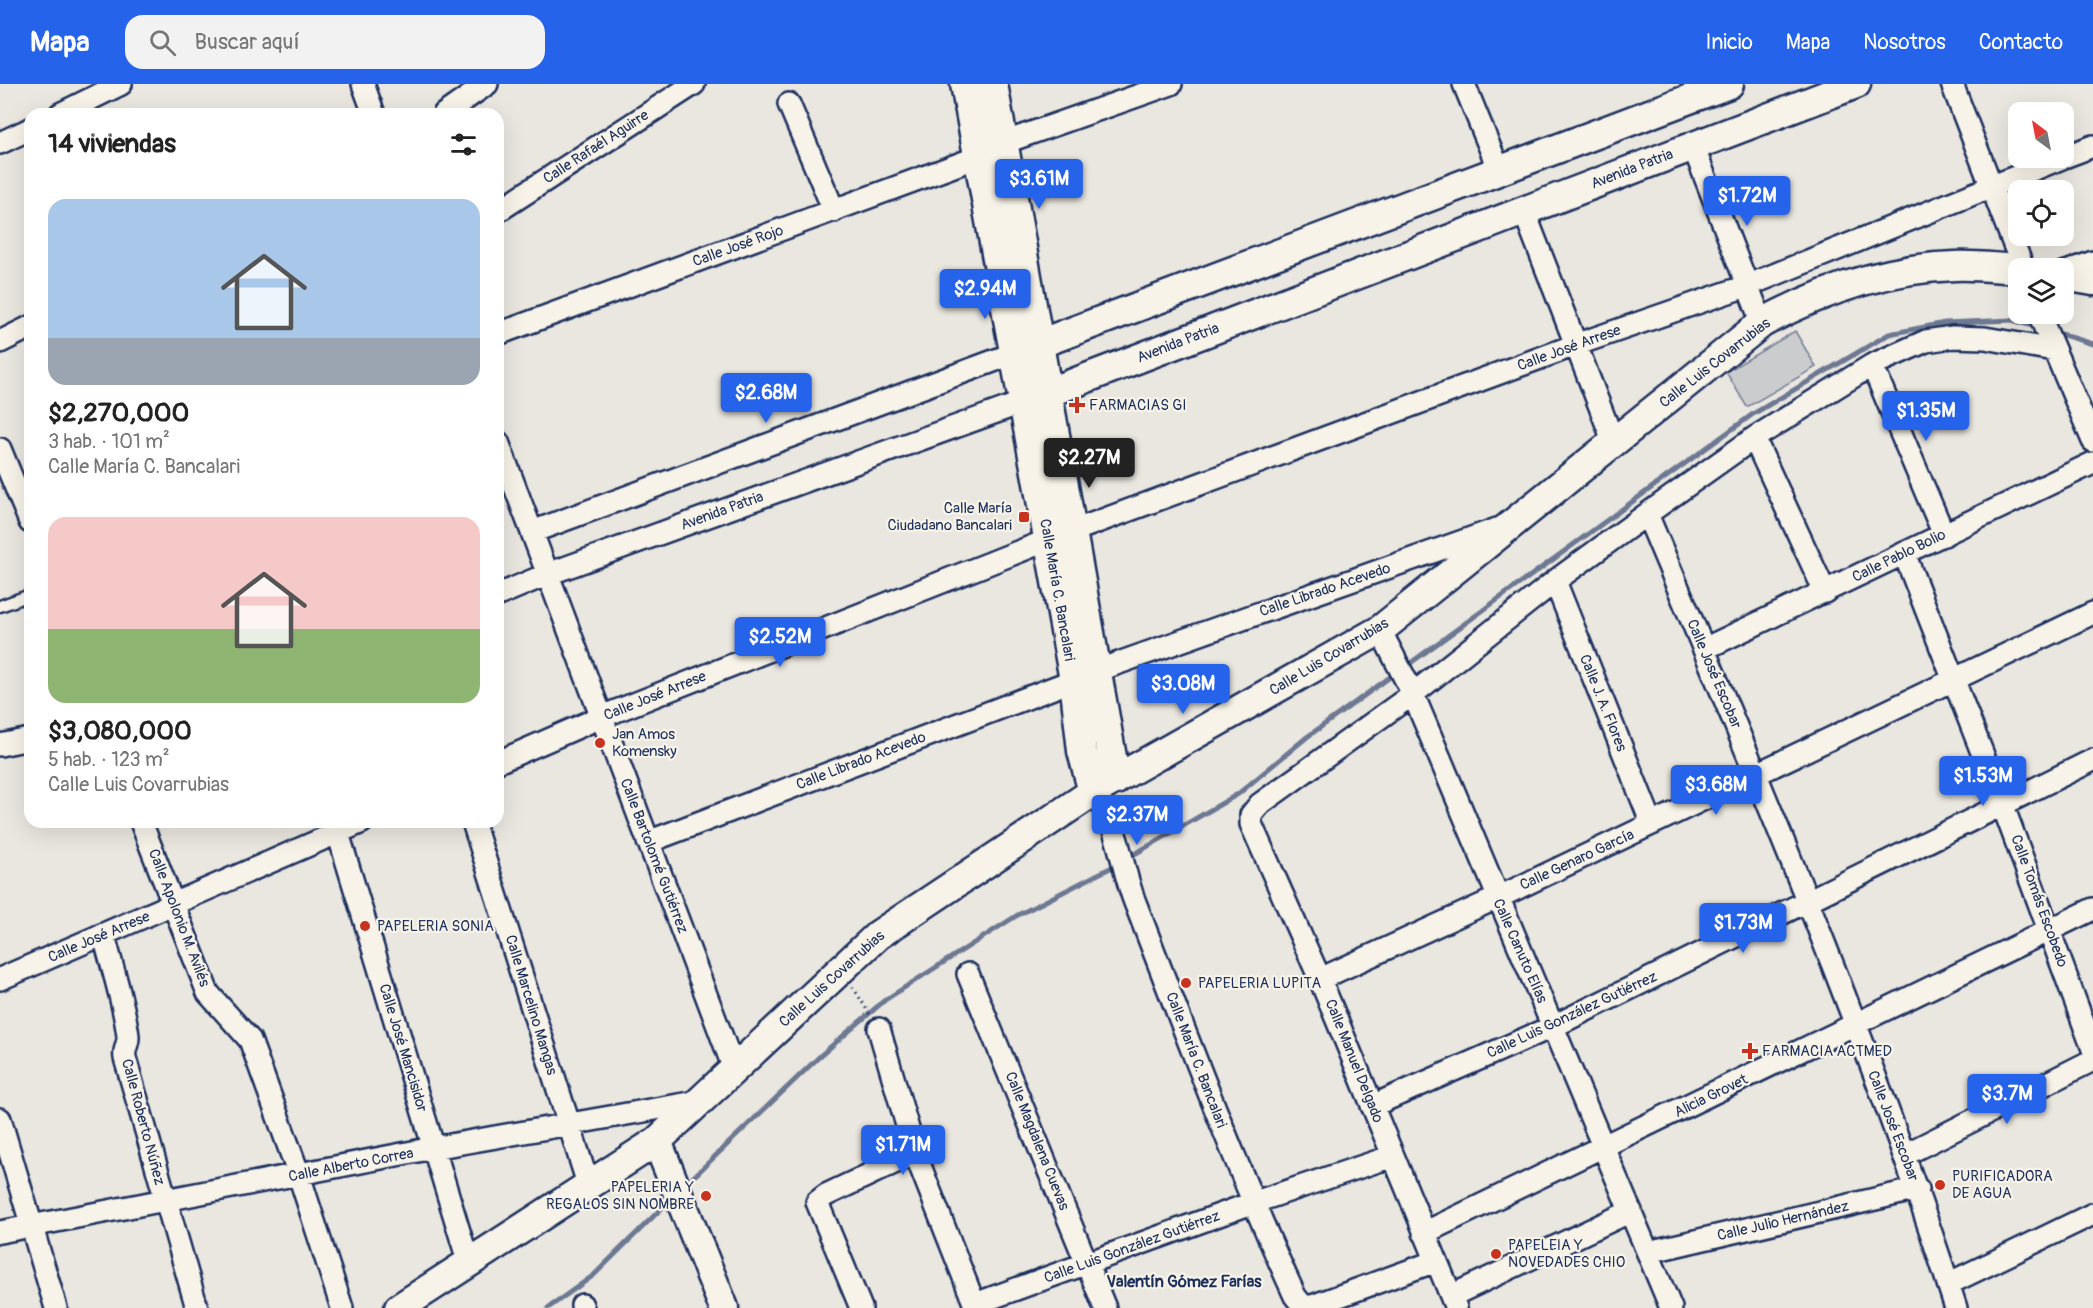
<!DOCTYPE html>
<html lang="es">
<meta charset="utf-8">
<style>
body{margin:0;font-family:Pangolin,sans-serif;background:#f2f2f2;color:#222;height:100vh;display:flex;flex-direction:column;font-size:22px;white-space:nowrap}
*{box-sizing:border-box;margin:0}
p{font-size:20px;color:#767676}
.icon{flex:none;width:33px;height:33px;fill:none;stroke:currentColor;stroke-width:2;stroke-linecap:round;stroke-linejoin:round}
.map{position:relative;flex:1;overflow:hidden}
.side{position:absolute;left:24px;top:24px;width:480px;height:720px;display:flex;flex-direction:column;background:#fff;border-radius:18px;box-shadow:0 6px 24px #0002}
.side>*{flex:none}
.needle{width:39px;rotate:328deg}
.controls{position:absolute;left:2008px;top:18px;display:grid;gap:12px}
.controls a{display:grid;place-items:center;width:66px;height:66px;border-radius:12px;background:#fff;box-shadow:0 6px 24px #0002;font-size:30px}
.price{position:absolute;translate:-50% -51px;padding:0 14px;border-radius:6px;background:#2563eb;color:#fff;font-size:20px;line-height:39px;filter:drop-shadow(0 2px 3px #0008)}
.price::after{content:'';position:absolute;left:50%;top:36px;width:18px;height:14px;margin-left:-9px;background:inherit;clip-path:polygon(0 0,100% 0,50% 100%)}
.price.active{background:#222;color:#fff}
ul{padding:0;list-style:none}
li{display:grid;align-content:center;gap:12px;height:318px;padding:0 24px}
li span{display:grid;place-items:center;height:186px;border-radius:18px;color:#555}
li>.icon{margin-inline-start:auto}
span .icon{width:108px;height:108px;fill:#fffc;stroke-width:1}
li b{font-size:26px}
h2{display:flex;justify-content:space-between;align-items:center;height:72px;padding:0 24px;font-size:26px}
header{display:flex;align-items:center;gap:36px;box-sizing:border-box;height:84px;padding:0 30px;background:#2563eb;color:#fff}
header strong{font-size:28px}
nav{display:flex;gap:33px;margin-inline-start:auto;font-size:21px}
.search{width:420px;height:54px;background:#f2f2f2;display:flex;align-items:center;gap:15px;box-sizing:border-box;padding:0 21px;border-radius:18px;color:#767676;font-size:22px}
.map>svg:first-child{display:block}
</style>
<header>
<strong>Mapa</strong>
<div class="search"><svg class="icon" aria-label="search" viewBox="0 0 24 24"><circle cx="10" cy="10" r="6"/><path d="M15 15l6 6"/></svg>Buscar aquí</div>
<nav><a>Inicio</a><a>Mapa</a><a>Nosotros</a><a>Contacto</a></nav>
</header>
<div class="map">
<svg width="2093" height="1224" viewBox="0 0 2093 1224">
<rect width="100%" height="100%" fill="#eae7e0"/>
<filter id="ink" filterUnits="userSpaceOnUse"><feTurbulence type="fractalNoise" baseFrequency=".0167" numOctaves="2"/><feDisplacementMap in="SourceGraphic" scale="12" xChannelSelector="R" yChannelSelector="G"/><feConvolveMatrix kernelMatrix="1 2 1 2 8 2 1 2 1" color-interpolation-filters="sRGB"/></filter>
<g filter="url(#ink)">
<path fill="#cbcccd" stroke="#737e96" stroke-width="1.5" d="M1795,247L1816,283L1747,323L1726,288Z"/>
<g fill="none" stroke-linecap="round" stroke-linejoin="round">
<path stroke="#6d7892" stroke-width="5" d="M2054,248L2093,260
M1405,583L1753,330L1889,250L1945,239L2012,236L2039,244
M1126,775L1238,710L1307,653L1397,588
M685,1101L820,972L885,916L1016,832L1118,780
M548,1224L594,1191L670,1116"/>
<g stroke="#1b2f5e" stroke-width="15">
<path id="lane" d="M0,522L30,511"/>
</g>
<g stroke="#1b2f5e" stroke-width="26">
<path id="street" d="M363,0L374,30
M1464,0L1499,86
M1952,0L2023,184
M789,20L834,127
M60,30L121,0
M444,30L487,0
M0,59L30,45
M1003,59L1171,0
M1693,62L1762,239
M2064,73L2093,62
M498,127L694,0
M1524,127L1614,359
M2064,189L2093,178
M2039,230L2093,357
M498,250L978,73
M0,258L30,243
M1872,281L1944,451
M1754,354L1825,508
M498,358L734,985
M0,365L30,438
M1647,430C1757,691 1869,954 1956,1224
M1073,447L1578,260L1749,201L2062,74
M532,448L1015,269
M1904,469L2003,722L2093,965
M1555,497L1652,740
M498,511L548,490L1024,318
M1380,546L1413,610L1671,1224
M1704,565L2093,379
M1099,586L1497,445
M0,661L30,655
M498,678L601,633L1048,456
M1093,708C1119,737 1121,785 1136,821C1187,953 1236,1084 1295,1212L1303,1222H1312L1436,1177
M141,738L208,909L250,956L299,1091L342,1224
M473,738L589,1103
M338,749L469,1180
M648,758L1074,596
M104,851C112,884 124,918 128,952C129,960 123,965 125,974L197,1224
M968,890L1105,1224
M0,895L362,738
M1320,895L1497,814L2093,529
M879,945L915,1069L976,1224
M1372,1022L1554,942L2093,676
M0,1035L56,1224
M1904,1071L2093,976
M0,1148L433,1064L701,1017
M1424,1149L2093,825
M1648,1168L1918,1105
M1948,1200L2093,1130
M1451,1212L1631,1127
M975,1220L1252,1119L1393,1072
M582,1221L583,1224
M861,1224L817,1118L826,1111L915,1069
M1456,1224L1320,895L1251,740V731L1260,720L1413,610L1555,497L1647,430L1754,354L1872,281L1926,257L1953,253L1985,254L2054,266"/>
</g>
<g stroke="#1b2f5e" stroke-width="33">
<path id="secondary" d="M965,0L1074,596L1082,667L1093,708
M993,0L1116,696
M2064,192L2093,197
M1015,269L1729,0
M1024,318L1856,0
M657,1057L724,1224
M399,1224L657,1057L878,851L1093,708L1380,546L1762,239C1821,207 1887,184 1955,182C1976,181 1998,184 2019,185"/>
</g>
<path stroke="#1b2f5e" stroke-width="3" stroke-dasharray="1.5 4.5" stroke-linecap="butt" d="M853,903L870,931"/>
<use href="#lane" stroke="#f7f3e8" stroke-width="10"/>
<use href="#street" stroke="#f7f3e8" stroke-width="21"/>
<use href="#secondary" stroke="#f7f3e8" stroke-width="28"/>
</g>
</g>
<g fill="#c8321e" stroke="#f7f3e8" stroke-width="2">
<path d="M1074 312h6v6h6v6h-6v6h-6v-6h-6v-6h6z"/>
<rect x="1018" y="427" width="12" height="12" rx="3"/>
<circle cx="600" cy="659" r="6"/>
<circle cx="365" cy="842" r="6"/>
<circle cx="1186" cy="899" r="6"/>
<path d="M1747 958h6v6h6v6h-6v6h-6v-6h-6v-6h6z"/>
<circle cx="1940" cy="1101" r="6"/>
<circle cx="706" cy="1112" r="6"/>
<circle cx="1496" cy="1170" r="6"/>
</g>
<g text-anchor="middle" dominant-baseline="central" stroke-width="4.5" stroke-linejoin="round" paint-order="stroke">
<g font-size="15" fill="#1b2f5e" stroke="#f7f3e8">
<text transform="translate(596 63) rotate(-33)">Calle Rafaél Aguirre</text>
<text transform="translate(1632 85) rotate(-21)">Avenida Patria</text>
<text transform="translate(738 162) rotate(-20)">Calle José Rojo</text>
<text transform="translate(1178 259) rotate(-21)">Avenida Patria</text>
<text transform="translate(1569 264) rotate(-20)">Calle José Arrese</text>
<text transform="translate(1715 279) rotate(-38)">Calle Luis Covarrubias</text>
<text transform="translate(722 427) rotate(-20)">Avenida Patria</text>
<text transform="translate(1899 472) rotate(-26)">Calle Pablo Bolio</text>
<text transform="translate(1057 506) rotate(80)">Calle María C. Bancalari</text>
<text transform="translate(1325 506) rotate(-19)">Calle Librado Acevedo</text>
<text transform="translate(1329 573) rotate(-31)">Calle Luis Covarrubias</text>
<text transform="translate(1714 590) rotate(67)">Calle José Escobar</text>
<text transform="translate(655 612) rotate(-22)">Calle José Arrese</text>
<text transform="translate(1603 619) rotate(68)">Calle J. A. Flores</text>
<text transform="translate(861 677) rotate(-21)">Calle Librado Acevedo</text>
<text transform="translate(654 772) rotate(69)">Calle Bartolomé Gutiérrez</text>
<text transform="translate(1577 776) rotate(-25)">Calle Genaro García</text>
<text transform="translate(2039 817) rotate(70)">Calle Tomás Escobedo</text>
<text transform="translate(179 834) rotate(69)">Calle Apolonio M. Avilés</text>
<text transform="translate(99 853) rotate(-23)">Calle José Arrese</text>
<text transform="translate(1520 867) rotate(66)">Calle Canuto Elías</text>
<text transform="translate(832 895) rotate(-42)">Calle Luis Covarrubias</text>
<text transform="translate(531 921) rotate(73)">Calle Marcelino Mangas</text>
<text transform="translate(1572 931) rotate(-25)">Calle Luis González Gutiérrez</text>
<text transform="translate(403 964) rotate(73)">Calle José Mancisidor</text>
<text transform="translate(1196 976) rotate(69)">Calle María C. Bancalari</text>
<text transform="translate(1354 977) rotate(68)">Calle Manuel Delgado</text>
<text transform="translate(1711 1012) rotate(-26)">Alicia Grovet</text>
<text transform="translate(143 1038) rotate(75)">Calle Roberto Núñez</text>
<text transform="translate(1893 1042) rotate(69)">Calle José Escobar</text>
<text transform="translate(1037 1057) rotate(68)">Calle Magdalena Cuevas</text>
<text transform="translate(351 1081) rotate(-11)">Calle Alberto Correa</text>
<text transform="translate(1783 1137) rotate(-13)">Calle Julio Hernández</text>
<text transform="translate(1132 1163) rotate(-20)">Calle Luis González Gutiérrez</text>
</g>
<g font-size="15" fill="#1b2f5e" stroke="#f7f3e8" text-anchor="start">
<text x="1089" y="321">FARMACIAS GI</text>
<text x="1012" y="424" text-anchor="end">Calle María<tspan x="1012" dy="17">Ciudadano Bancalari</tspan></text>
<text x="612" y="650">Jan Amos<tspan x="612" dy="17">Komensky</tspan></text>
<text x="377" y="842">PAPELERIA SONIA</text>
<text x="1198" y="899">PAPELERIA LUPITA</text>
<text x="1762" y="967">FARMACIA ACTMED</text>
<text x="1952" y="1092">PURIFICADORA<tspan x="1952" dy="17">DE AGUA</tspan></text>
<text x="694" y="1103" text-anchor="end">PAPELERIA Y<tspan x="694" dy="17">REGALOS SIN NOMBRE</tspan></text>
<text x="1508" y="1161">PAPELEIA Y<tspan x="1508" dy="17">NOVEDADES CHIO</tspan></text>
</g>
<g font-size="16" font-weight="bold" fill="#1b2f5e" stroke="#f7f3e8">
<text x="1184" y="1198">Valentín Gómez Farías</text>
</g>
</g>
</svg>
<div class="controls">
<a><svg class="needle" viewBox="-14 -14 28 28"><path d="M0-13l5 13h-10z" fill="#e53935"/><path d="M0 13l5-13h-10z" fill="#767676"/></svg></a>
<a><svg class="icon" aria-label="locate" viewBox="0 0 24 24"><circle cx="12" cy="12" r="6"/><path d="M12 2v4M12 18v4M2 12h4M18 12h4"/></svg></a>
<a><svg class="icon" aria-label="layers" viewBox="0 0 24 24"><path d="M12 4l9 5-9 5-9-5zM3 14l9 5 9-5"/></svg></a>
</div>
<b class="price" style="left:1039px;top:126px">$3.61M</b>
<b class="price" style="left:1747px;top:143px">$1.72M</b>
<b class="price" style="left:985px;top:236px">$2.94M</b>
<b class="price" style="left:766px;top:340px">$2.68M</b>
<b class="price" style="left:1926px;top:358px">$1.35M</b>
<b class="price active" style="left:1089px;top:405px">$2.27M</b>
<b class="price" style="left:780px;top:584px">$2.52M</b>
<b class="price" style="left:1183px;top:631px">$3.08M</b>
<b class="price" style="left:1983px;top:723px">$1.53M</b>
<b class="price" style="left:1716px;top:732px">$3.68M</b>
<b class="price" style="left:1137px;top:762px">$2.37M</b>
<b class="price" style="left:1743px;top:870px">$1.73M</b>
<b class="price" style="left:2007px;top:1041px">$3.7M</b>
<b class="price" style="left:903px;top:1092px">$1.71M</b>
<section class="side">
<h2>14 viviendas<svg class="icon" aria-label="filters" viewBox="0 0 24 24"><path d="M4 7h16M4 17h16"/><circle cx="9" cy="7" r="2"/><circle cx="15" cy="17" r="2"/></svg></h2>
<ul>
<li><span style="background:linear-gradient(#a9c7e8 75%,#9aa5b1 0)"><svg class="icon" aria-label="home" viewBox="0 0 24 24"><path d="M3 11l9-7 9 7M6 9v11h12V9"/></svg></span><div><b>$2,270,000</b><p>3 hab. · 101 m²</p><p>Calle María C. Bancalari</p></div></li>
<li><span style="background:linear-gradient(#f6c9c9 60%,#8fb573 0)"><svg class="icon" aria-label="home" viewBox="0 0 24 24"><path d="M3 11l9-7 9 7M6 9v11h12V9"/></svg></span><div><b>$3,080,000</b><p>5 hab. · 123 m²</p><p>Calle Luis Covarrubias</p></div></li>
</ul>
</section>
</div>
